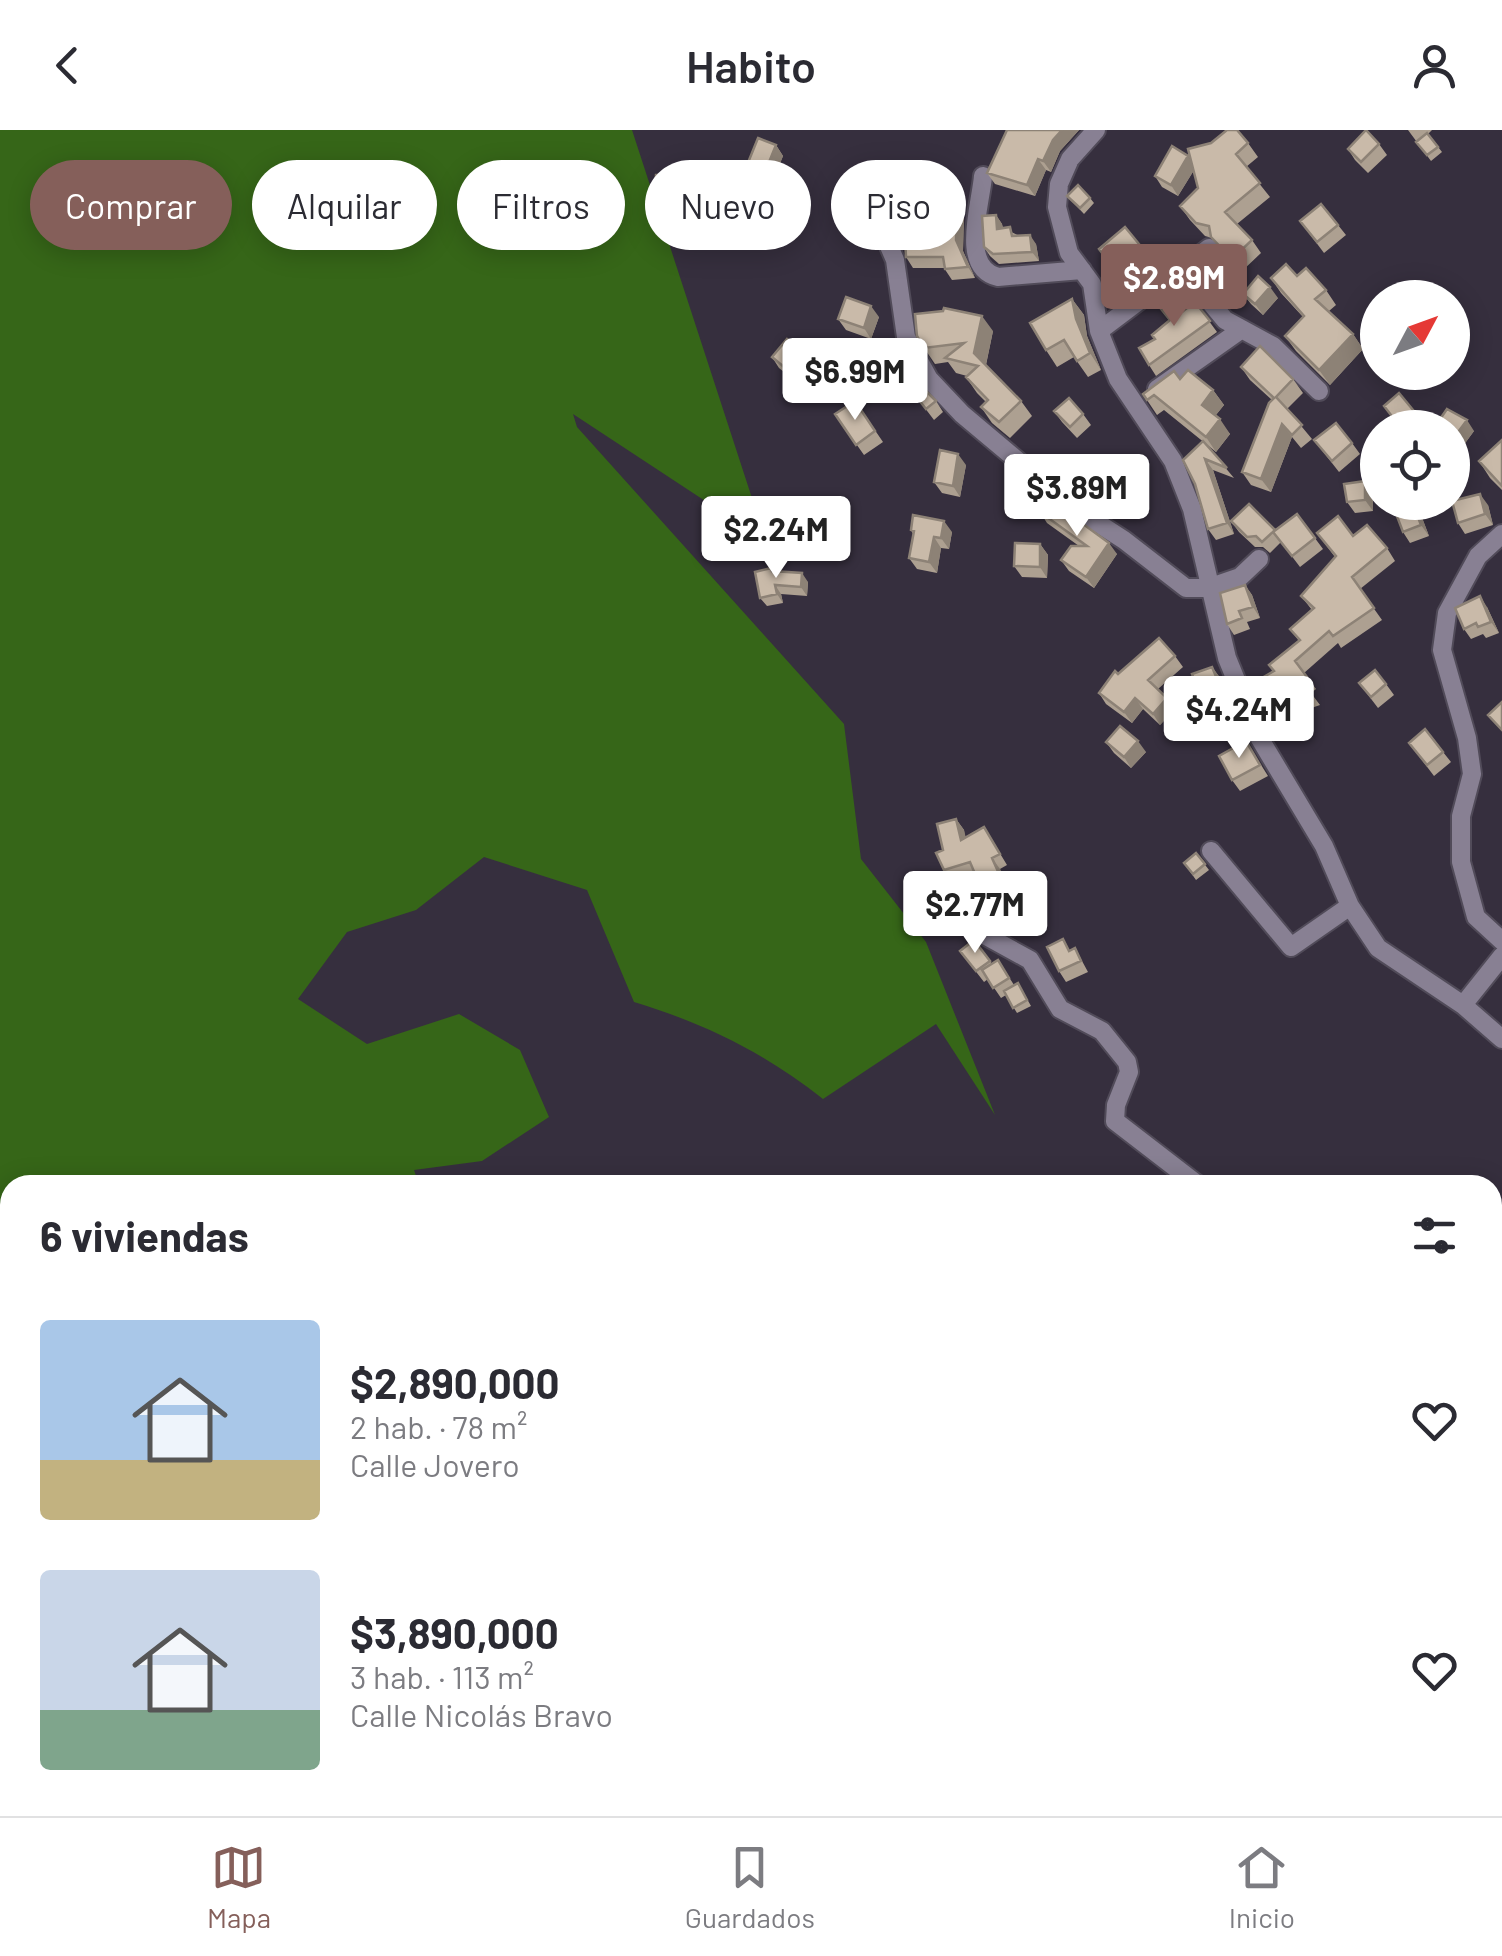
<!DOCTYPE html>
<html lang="es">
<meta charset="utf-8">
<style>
body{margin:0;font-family:Barlow,sans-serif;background:#f7f7f7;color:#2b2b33;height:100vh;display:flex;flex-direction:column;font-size:38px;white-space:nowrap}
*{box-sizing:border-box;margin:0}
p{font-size:32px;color:#7c7c81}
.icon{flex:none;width:55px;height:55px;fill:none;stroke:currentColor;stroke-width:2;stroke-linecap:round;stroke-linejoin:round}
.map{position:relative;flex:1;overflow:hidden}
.panel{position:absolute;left:0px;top:1045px;width:1502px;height:642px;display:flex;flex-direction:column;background:#fff;border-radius:30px 30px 0 0;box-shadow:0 5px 25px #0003}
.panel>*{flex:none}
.guide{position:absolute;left:30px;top:30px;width:1000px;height:90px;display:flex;gap:20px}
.needle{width:65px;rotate:49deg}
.tools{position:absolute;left:1360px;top:150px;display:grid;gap:20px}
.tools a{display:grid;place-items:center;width:110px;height:110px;border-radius:50%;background:#fff;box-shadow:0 5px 25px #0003;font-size:50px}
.price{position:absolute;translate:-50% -85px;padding:0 22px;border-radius:10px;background:#fff;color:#222;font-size:32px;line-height:65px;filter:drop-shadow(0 2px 5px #0008)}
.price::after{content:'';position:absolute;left:50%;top:60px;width:30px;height:22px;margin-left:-15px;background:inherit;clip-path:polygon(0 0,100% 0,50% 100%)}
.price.selected{background:#855f5a;color:#fff}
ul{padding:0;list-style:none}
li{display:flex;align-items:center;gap:30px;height:250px;padding:0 40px}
li span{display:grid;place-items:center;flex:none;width:280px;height:200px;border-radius:10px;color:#555}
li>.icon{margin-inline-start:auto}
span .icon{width:120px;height:120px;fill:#fffc;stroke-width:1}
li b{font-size:42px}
h2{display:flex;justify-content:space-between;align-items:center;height:120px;padding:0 40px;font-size:42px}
.chip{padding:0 35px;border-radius:45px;background:#fff;box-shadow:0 5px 25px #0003;font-size:35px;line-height:90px}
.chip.selected{background:#855f5a;color:#fff}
header{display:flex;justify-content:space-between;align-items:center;height:130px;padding:0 40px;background:#fff;font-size:45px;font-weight:600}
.dock{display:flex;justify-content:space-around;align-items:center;height:140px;border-top:2px solid #e1e1e2;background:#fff;font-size:28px;color:#7c7c81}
.dock a{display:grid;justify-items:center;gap:5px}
.dock .selected{color:#855f5a}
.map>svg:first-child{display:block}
</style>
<header><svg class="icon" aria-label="back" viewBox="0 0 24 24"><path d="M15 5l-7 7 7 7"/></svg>Habito<svg class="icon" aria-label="person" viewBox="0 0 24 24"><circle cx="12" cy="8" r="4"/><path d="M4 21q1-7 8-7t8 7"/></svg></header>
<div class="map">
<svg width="1502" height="1686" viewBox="0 0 1502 1686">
<rect width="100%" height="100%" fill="#362f3e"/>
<path fill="#366618" d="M0,0H632L766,411L573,284L577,297L844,594L861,729L926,812L995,985L936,894L823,969C763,922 706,894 634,872L587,760L484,727L416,780L347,802L298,869L367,914L459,884L520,920L549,987L482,1031L414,1040L419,1055H10V1429L0,1435Z"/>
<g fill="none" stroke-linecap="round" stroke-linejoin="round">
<g stroke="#514b59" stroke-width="22">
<path id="minor" d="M1096,0L1070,29L1059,54L1057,77L1069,123L1092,154L1099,201L1118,249L1173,331L1192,379L1227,528L1260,609L1324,716L1350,776L1378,818L1463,875L1502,909
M983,46C981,74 959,138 998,147L1082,140
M879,93L895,130L906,207L929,249L962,284L1073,377L1124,410L1186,458H1208L1240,447L1259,429
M1182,138L1225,190L1273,216L1319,261
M1099,201L1209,118
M1157,259L1242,199
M1502,404L1478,426L1447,483L1442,520L1467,608L1472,644L1461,686V732L1476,787L1502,811
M1211,721L1291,817L1350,776
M961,759L981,803L1030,830L1060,879L1102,901L1127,932L1129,942L1116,975L1115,991L1198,1055
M1463,875L1502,826
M1492,1302L1502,1307
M751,1678L760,1686
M904,1678L916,1686
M1043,1686L1046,1678"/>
</g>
<use href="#minor" stroke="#888093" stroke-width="18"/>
</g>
<path fill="#ada091" d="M1007,0H1079L1060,21L1051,42L1046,40L1035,66L995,54L987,43Z
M1408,0H1432L1428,4L1442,22L1431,31Z
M1248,13L1258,27L1246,37L1270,67L1237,94L1252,110L1261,123L1241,142L1221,120L1212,108L1205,106L1190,90L1180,76L1198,58L1194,40L1178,66L1162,57L1155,46L1191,29Z
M1379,14L1387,25L1368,43L1355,30L1348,19Z
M776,15L783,26L770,58L752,51L745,40Z
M691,57V75L663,73L655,62Z
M1067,66L1090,68L1094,73L1084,84Z
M964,85L963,121L975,148L952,150L944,138H913L906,127L927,104Z
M996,85L1002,94L1003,98L1036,114L1039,131L999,134L990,126L984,117Z
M1300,91L1338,95L1346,105L1324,123Z
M1139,114L1146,125L1120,147L1099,119Z
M1297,146L1326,160L1336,175L1329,181L1353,204L1363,219L1330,255L1296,221L1285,206L1303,187L1281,163L1271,148Z
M1243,164L1278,168L1263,185L1251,174Z
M1072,169L1084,185L1087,206L1101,240L1088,247L1074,227L1057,237L1046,220Z
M1195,172L1217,202L1156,246L1149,235L1155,209L1169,190L1157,174L1183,181Z
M879,187L871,209L846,200L838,189Z
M993,201L986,235L1021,271L1032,286L1010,308L992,293L981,277L986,272L977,263L966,247L967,246L956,243L948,232L935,234L924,218Z
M772,227L819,239L804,258L779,238Z
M1241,237L1293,249L1303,263L1287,279L1312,309L1301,318L1292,307L1271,362L1251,355L1242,342L1272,270L1250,250Z
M1180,249L1213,260L1224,275L1215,286L1230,304L1216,322L1164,280L1157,285L1143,264Z
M912,261L936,271L943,282L934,290Z
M855,271L883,312L864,325L835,284Z
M1054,281L1083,284L1091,295L1077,308L1062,292Z
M1438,292L1474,301L1463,316L1452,308V298H1442Z
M1314,310L1352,313L1360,324L1339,342Z
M1502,310V360L1490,348L1479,331Z
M1203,311L1234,348L1213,340L1234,404L1216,410L1208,399Z
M966,335L960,367L942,363L934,352Z
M1365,351L1373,362V381L1355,383L1347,372Z
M1413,374L1421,385L1429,406L1410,413L1403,402Z
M1488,375L1493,395L1465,404L1458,393Z
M1040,382L1117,424L1094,458L1069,441L1061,430L1079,416L1047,393Z
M1297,384L1323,419L1300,437L1281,412L1270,423L1263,417H1255L1239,402L1231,391L1275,400Z
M911,400L952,402L949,419L941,418L937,443L917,439L909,428L913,404Z
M1317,403L1353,406L1387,418L1395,431L1360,459L1382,490L1341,518L1338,513L1304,543L1316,559L1311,563L1320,575L1300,582L1298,579L1267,593L1259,581L1274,541L1299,511L1290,499L1312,480L1301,466L1335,427Z
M1040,414L1048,425L1047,448L1022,447L1014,436Z
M771,438L773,441L808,452L807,466L781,464L783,473L767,476L760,468Z
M1245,455L1252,465L1260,488L1247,492L1250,499L1234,505L1227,494Z
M1487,477L1499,503L1486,508L1483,504L1471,509L1464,499Z
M1175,526L1183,537L1158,559L1167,568L1175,579L1160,595L1143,579L1132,593L1106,574L1099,563L1118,544Z
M1212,537L1224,553L1244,602L1221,610L1210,593Z
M1359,553L1386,554L1394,565L1378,578Z
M1106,612L1146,622L1131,638L1114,623Z
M1409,613L1443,622L1451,632L1434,646Z
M1253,622L1268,646L1240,661L1232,650Z
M956,689L964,700L965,708L984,697L1007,735L1000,739L1011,766L991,774L983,763L975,744L952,751L944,740L943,720Z
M1196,723L1209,740L1196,750L1184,733Z
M974,810L992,834L998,830L1014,855L1018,853L1031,876L1017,883L1006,865L1001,868L988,849L984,852L960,821Z
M1075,818L1088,842L1066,852L1059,841Z"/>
<path fill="#8d8276" d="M1062,0H1079L1060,21L1051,42L1043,31L1053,10Z
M776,15L783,26L770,58L763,47Z
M1188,26L1196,37L1178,66L1171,55Z
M1038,29L1046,40L1035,66L1027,55Z
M684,46L691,57V75L683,64Z
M957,74L964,85L963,121L975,148L968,137L956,110Z
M996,85L1002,94L1004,108L997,99Z
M1030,105L1036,114L1039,131L1032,122Z
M1270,157L1278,168L1263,185L1255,174Z
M1072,169L1084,185L1087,206L1101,240L1090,223L1076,189Z
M871,176L879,187L871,209L864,198Z
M982,186L993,201L985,239L974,223Z
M1353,204L1363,219L1330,255L1319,240Z
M811,228L819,239L804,258L796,247Z
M1213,260L1224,275L1212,290L1202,275Z
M1220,289L1230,304L1216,322L1206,307Z
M1467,290L1474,301L1463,316L1456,305Z
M1282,294L1292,307L1271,362L1261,349Z
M958,324L966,335L960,367L953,356Z
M1205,329L1213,340L1234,404L1227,393Z
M1365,351L1373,362V381L1365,370Z
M1480,364L1488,375L1493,395L1485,384Z
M1413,374L1421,385L1429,406L1421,395Z
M944,391L952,402L949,419L941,408Z
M934,407L941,418L937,443L929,432Z
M1109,413L1117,424L1094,458L1086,447Z
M1040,414L1048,425L1047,448L1040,437Z
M802,443L808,452L807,466L801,457Z
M775,455L781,464L783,473L777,464Z
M1245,455L1252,465L1260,488L1253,477Z
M1480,466L1487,477L1499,503L1491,492Z
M1212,537L1224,553L1244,602L1232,585Z
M1135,568L1143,579L1132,593L1124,582Z
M1167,568L1175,579L1160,595L1153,584Z
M1138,611L1146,622L1131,638L1124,627Z
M956,689L964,700L969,721L961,710Z
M992,728L1000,739L1011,766L1004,755Z"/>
<path fill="#c9baa9" stroke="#8d8276" stroke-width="2.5" d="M1007,0H1062L1053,10L1043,31L1038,29L1027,55L987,43Z
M1227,0H1237L1248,13L1236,24L1260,53L1225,82L1252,110L1232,129L1211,107L1209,96L1196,93L1180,76L1198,58L1188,19L1211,13Z
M1366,0L1379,14L1361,32L1348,19Z
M1427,3L1438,17L1427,25L1416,12Z
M758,8L776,15L763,47L745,40Z
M1172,16L1188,26L1171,55L1155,46Z
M656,45L684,46L683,64L655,62Z
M1078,55L1090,68L1080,78L1067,66Z
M927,74H957L956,110L968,137L945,139L943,127H906L905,104H927Z
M1321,74L1338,95L1317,112L1300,91Z
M996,85L997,99L1010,97L1012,106L1030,105L1032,122L993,124L984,117L982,86Z
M1125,97L1139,114L1112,136L1099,119Z
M1286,134L1297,146L1306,138L1326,160L1315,169L1353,204L1319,240L1285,206L1304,186L1271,148Z
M1258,146L1270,157L1255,174L1243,164Z
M1168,165L1183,181L1195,172L1210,191L1149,235L1139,218L1155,209L1152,205L1170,190L1157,174Z
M846,167L871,176L864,198L838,189Z
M1072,169L1076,189L1090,223L1077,231L1064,210L1046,220L1030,193Z
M944,178L982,186L974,223L1021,271L999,292L981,277L988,270L966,247L978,236L945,228L964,213L924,218L917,206L915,184L943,181Z
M787,209L811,228L796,247L772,227Z
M1260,216L1293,249L1276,267L1302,295L1292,305L1282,294L1261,349L1242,342L1269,273L1274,268L1241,237Z
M1188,240L1213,260L1202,275L1220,289L1206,307L1154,265L1147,270L1143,264L1174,241L1180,249Z
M920,255L936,271L926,279L912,261Z
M1399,263L1423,292L1416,298H1401L1384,276Z
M1069,268L1083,284L1070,297L1054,281Z
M855,271L875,301L856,315L835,284Z
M1447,279L1467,290L1456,305L1452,303V298H1445L1438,292Z
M1336,293L1352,313L1332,331L1314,310Z
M1502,310V356L1479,331Z
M1203,311L1227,338L1205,329L1227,393L1208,399L1195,354L1183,330Z
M940,320L958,324L953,356L934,352Z
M1365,351V370L1347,372L1344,354Z
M1480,364L1485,384L1458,393L1452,371Z
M1049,369L1109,413L1086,447L1061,430L1071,416H1087L1040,382Z
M1249,374L1275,400L1262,412L1256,406L1247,407L1231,391Z
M1413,374L1421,395L1403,402L1395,381Z
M1297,384L1315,408L1292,426L1273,402Z
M913,385L944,391L941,408L934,407L929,432L909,428L914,401L911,400Z
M1338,386L1353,406L1367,395L1387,418L1352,447L1374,478L1333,506L1329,501L1295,531L1307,547L1302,551L1311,563L1292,570L1290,567L1259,581L1248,556L1274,541L1269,535L1300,510L1290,499L1314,478L1301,466L1336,426L1317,403Z
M1015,413L1040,414V437L1014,436Z
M771,438L772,441L802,443L801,457L775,455L777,464L760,468L755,442Z
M1245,455L1253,477L1239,481L1242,488L1227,494L1220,463Z
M1480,466L1491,492L1478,497L1476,493L1464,499L1455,478Z
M1159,508L1175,526L1148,550L1167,568L1153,584L1135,568L1124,582L1099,563L1115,541L1118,544Z
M1212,537L1232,585L1210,593L1192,544Z
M1375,540L1386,554L1371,567L1359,553Z
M1502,572V600L1488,585Z
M1120,596L1138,611L1124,627L1106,612Z
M1425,599L1443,622L1427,635L1409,613Z
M1246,611L1260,635L1232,650L1219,626Z
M956,689L961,710L984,697L1000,724L992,728L1004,755L983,763L970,732L944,740L936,723L943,720L937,694Z
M1196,723L1205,734L1193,744L1184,733Z
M1063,809L1069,821L1075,818L1081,831L1059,841L1047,817Z
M974,810L990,831L976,841L960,821Z
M998,830L1009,848L993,858L982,840Z
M1018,853L1027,870L1013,878L1004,861Z"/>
</svg>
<div class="tools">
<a><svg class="needle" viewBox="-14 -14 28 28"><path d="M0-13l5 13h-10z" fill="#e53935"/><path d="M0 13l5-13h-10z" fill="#7c7c81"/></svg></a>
<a><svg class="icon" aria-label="locate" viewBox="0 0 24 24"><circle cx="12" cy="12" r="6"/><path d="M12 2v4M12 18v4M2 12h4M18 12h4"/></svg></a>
</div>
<b class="price selected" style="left:1174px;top:199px">$2.89M</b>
<b class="price" style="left:855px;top:293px">$6.99M</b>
<b class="price" style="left:1077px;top:409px">$3.89M</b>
<b class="price" style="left:776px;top:451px">$2.24M</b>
<b class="price" style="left:1239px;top:631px">$4.24M</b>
<b class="price" style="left:975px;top:826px">$2.77M</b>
<div class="guide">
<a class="chip selected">Comprar</a>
<a class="chip">Alquilar</a>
<a class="chip">Filtros</a>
<a class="chip">Nuevo</a>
<a class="chip">Piso</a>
</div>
<section class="panel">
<h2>6 viviendas<svg class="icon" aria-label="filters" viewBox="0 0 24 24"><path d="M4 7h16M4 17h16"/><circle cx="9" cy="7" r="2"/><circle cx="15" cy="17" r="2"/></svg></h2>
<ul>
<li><span style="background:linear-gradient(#a9c7e8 70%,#c2b280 0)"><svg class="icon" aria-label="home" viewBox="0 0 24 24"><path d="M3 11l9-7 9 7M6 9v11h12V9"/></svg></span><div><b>$2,890,000</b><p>2 hab. · 78 m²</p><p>Calle Jovero</p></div><svg class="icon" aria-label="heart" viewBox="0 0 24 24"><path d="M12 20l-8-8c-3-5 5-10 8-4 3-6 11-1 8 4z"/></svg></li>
<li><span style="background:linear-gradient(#c9d6e8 70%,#7fa58c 0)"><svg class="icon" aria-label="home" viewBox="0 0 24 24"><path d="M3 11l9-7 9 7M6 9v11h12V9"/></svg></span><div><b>$3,890,000</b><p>3 hab. · 113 m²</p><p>Calle Nicolás Bravo</p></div><svg class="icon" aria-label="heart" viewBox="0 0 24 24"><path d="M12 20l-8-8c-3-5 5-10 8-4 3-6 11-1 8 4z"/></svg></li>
</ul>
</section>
</div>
<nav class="dock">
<a class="selected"><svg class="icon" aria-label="map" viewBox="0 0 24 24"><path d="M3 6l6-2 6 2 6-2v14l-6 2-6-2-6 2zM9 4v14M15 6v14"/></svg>Mapa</a>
<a><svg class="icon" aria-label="saved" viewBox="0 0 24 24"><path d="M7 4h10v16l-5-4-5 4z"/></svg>Guardados</a>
<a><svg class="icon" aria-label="home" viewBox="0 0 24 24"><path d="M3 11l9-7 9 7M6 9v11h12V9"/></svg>Inicio</a>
</nav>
